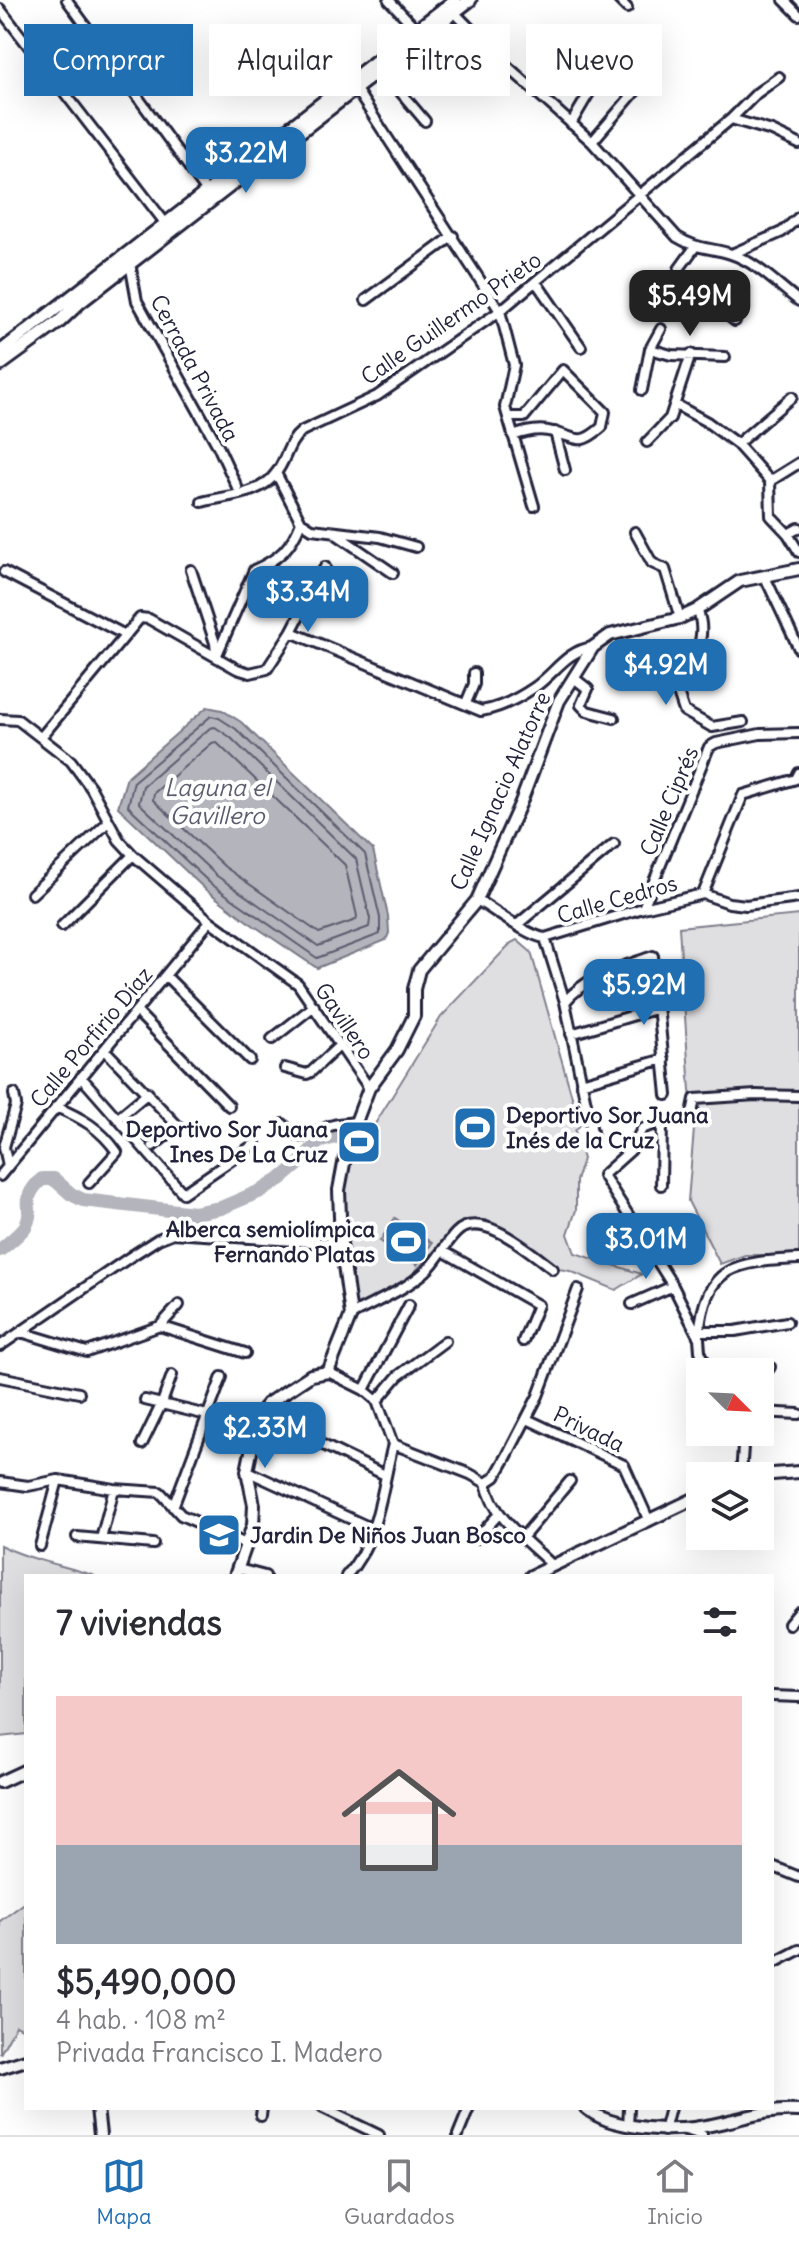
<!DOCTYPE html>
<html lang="es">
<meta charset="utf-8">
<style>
body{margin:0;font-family:Delius,sans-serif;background:#f7f7f7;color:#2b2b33;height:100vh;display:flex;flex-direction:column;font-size:30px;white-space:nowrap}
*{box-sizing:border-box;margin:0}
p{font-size:26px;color:#7c7c81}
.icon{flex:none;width:44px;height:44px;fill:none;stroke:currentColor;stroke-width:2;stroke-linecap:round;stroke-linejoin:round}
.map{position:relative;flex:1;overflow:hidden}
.side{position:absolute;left:24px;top:1574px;width:750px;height:536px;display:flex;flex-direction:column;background:#fff;border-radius:0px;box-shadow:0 8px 32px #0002}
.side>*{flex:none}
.banner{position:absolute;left:24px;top:24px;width:752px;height:72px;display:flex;gap:16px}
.needle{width:52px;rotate:114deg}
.controls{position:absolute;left:686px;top:1358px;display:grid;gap:16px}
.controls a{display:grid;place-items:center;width:88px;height:88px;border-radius:0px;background:#fff;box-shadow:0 8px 32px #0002;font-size:40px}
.price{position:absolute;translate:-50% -68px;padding:0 18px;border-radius:16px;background:#1f6fb2;color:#fff;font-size:26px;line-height:52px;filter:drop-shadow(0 2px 4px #0008)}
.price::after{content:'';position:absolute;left:50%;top:48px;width:24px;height:18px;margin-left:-12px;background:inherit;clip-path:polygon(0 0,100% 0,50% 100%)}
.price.current{background:#222;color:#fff}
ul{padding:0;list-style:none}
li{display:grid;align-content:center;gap:16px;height:424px;padding:0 32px}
li span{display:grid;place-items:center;height:248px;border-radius:0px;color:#555}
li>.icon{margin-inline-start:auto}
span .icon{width:144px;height:144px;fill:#fffc;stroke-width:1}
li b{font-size:34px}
h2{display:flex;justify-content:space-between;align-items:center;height:96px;padding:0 32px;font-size:34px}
.pill{padding:0 28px;border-radius:0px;background:#fff;box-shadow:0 8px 32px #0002;font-size:28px;line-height:72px}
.pill.current{background:#1f6fb2;color:#fff}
.tabs{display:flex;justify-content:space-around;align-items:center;height:112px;border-top:2px solid #e1e1e2;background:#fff;font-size:22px;color:#7c7c81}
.tabs a{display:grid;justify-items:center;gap:4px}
.tabs .current{color:#1f6fb2}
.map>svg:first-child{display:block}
</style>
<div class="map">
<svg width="799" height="2135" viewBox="0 0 799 2135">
<rect width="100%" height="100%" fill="#fff"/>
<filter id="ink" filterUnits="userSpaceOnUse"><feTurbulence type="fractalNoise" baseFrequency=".0125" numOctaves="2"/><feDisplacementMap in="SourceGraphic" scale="16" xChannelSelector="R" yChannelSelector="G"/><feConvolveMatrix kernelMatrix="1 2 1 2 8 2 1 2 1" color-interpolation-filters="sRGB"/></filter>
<g filter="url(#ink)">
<path fill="#dfdfe2" stroke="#80808e" stroke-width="2" d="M799,915V1255H745L720,1264L688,1201L695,1117L690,1091L679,927Z
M517,940L531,952L580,1125L575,1131L583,1159L576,1181V1210L568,1234L575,1253L642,1274L616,1290L570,1271L554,1268L486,1220L462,1221L407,1280L352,1313L342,1198L346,1166L354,1158L441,1017L511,943Z
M0,1545C30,1560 63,1565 95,1576H26V1734L0,1737Z
M26,1902V2030L16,2025L0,2054V1921Z"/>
<path fill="#b4b4bc" stroke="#7a7a88" stroke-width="2" d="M207,707L222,710L241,722L373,850L388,916L389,933L386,940L317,968L247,921L206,890L118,807L127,777Z
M395,1218L432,1243L417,1265L380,1241Z"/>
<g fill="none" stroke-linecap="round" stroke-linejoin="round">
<path stroke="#5c5c6f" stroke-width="2" d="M211,716L219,718L236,729L365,854L380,918V934L317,958L211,884L128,806L134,781Z
M215,727L230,737L356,859L370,919L369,927L318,946L217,876L139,803L143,786L210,728Z
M216,742L345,865L357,916L356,920L319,933L225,867L153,800L154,793L212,743Z"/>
<path stroke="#b4b4bc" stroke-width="14" d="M0,1250C8,1243 19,1235 25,1227C37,1208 17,1201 42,1179H54L71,1194L83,1200L194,1213L221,1208L263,1190L282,1178L301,1162L318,1142L342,1135"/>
<g stroke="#22223b" stroke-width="14">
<path id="minor" d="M67,0L207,192
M389,0L420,33
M619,0L627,8
M784,0L799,15
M0,9L166,224
M453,11L506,65L592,142L677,237C698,250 710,247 731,254C756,262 779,286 799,301
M381,69L425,121
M355,88L500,311L514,365L505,407L534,506
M731,119L757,93L779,77
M571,124C590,92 606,58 638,39
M592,142L645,80
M695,247L679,269V277L735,321
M732,254L782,232L799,217
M130,263L137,301L218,446L237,487
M536,282L581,347
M366,300L453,236
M650,349L671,355L725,357
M642,390L650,349L661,329
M676,405L707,422L737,444L770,481L771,516L788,534L799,552
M508,417H524L563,370L605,412L602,427C579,447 578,438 553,432C540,428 526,431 513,436
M555,432L565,470
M647,442L670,418L691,354
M737,444L792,397
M276,473L301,522L312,529L380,537L416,547
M770,481L799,463
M202,502C227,495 260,496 276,473C287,459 287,443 302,431L377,396L500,311L731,119L772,131L799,144
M635,532L652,563L665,569L680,618
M336,534L393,573
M788,534L799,528
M191,570L215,643L216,653
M4,572L125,635
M765,577L799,649
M697,610C710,636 691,668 677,690L684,711L712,727L743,722
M291,632L481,711C500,708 519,698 535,687C556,672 566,651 593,647
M216,657L254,570C279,559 291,548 301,522
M574,678L588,689L581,705L587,711L614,718
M466,703L474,684V673
M0,719L18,720L71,761L91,788L119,840L133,855L210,921L298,984L369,1088
M42,736L140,618L149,619L237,669L250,673L267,669L291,632L325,567
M32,894L108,822
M703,894L743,795L796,779L799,773
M477,900C494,910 528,936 545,938L565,1002L593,1137
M643,908L709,747L716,743L760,734L799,733
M518,924L614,844
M62,926L133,855
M545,938L643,908L703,894L729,903L746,905L799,898
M166,976L250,1060
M565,1002C587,975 622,967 653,956L667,1095
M137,1012L229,1106
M571,1034L658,1008
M272,1039L314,1006
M105,1050L178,1126L153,1146
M285,1068L307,1074L311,1072L340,1045
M81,1077L183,1193L255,1144
M581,1083L664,1059
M56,1107C82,1118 100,1128 117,1152L89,1183
M118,1118L148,1093
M283,1124C301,1146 310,1133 330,1126C337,1123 348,1123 356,1122
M8,1166L4,1147L16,1105L14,1094
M0,1176L210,921
M661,1185L662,1121
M443,1251L538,1305L523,1341
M632,1304L673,1286
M351,1315C375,1302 405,1290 426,1271C438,1260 445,1244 456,1233C481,1207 532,1254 553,1269
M160,1326L179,1305
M700,1331H735L787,1322
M21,1332L87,1352L160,1326L245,1353
M699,1336C705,1264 736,1262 799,1259
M0,1346L130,1257L158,1239L173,1233L341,1244
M328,1372L364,1390L377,1401L393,1444L470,1474L486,1483C493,1519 528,1541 553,1566
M709,1372L700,1351L699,1338L673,1286L603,1175L631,1150L642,1129L662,1121L691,1118L695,1099L756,1095L799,1096
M0,1377L79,1393
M760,1380L770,1367
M364,1390L409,1305
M145,1400L207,1415
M377,1401L398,1376L445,1341
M760,1412L799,1414
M696,1413L700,1412
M259,1414L385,1475
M527,1419L624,1465L649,1521
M142,1444L162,1403L172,1375
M247,1471L373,1529
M741,1476L744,1432
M0,1482L28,1486L58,1480L114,1489L160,1492L181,1515L248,1545
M486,1483L495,1477L507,1456L538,1396L578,1289
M173,1507L222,1377
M77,1537L153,1544
M523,1537L570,1481
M477,1538L499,1514
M101,1539L114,1489
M40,1546L58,1480
M238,1569L265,1576
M346,1576C378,1542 382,1488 393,1444
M789,1624L799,1612
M772,1696L799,1697
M772,1866L799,1877
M772,1964L799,1950
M323,2108L379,2135
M261,2116L262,2108
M628,2126L629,2108
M685,2130L702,2135
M664,2131L670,2108
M458,2135L469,2108"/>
</g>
<g stroke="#22223b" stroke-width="16">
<path id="tertiary" d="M746,1476L799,1472
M235,1576L253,1525L254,1505L247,1471L259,1414L267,1404L311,1375L328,1372L351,1315L341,1244L339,1190L345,1158L356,1122L369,1088L397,1050L414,1016V989L419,970L477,900L521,802L559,701L593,647L610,635L680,618L697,610L740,581L799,569
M531,1576L700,1496
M0,1782L26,1770
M0,2068L26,2060
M97,2108L100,2135
M586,2108C599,2119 615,2123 632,2126C664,2132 693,2130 725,2122C751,2116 772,2109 799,2111"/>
</g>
<g stroke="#22223b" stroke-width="17">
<path id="secondary" d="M0,352L455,0
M0,365L59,322L79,303L470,0"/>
</g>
<use href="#minor" stroke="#fff" stroke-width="8"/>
<use href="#tertiary" stroke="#fff" stroke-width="10"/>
<use href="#secondary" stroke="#fff" stroke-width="11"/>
</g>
</g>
<defs>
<g id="stadium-square" transform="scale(2.3)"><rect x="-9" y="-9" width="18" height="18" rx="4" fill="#1f6fb2" stroke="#fff"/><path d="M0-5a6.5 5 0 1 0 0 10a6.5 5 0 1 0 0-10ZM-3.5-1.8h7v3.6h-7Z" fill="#fff"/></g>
<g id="school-square" transform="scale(2.3)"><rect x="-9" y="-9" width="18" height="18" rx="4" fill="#1f6fb2" stroke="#fff"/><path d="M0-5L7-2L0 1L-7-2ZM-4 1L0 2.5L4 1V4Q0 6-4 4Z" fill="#fff"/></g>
</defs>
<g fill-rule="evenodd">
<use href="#stadium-square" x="475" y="1128"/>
<use href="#stadium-square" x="359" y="1142"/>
<use href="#stadium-square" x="406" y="1242"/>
<use href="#school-square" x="219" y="1535"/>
</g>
<g text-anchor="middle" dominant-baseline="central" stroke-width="8" stroke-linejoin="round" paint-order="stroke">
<g font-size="22" fill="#22223b" stroke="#fff">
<text transform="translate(451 318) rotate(-35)">Calle Guillermo Prieto</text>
<text transform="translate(195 368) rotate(62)">Cerrada Privada</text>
<text transform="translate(500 791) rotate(-66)">Calle Ignacio Alatorre</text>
<text transform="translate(669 801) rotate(-67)">Calle Ciprés</text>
<text transform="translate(617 899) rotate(-16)">Calle Cedros</text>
<text transform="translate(345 1021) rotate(56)">Gavillero</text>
<text transform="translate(91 1037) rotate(-50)">Calle Porfirio Díaz</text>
<text transform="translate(589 1429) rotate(26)">Privada</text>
</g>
<g font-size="22" font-weight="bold" fill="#22223b" stroke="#fff" text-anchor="start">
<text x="506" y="1115">Deportivo Sor Juana<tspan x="506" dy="25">Inés de la Cruz</tspan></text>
<text x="328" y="1129" text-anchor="end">Deportivo Sor Juana<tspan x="328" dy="25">Ines De La Cruz</tspan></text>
<text x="375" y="1229" text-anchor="end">Alberca semiolímpica<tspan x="375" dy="25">Fernando Platas</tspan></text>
<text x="250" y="1535">Jardin De Niños Juan Bosco</text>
</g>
<g font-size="24" font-style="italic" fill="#5c5c6f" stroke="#fff">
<text x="217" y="787">Laguna el<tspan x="217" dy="28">Gavillero</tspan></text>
</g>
</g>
</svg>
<div class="controls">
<a><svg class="needle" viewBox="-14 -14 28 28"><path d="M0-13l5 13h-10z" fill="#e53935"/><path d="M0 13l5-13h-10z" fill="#7c7c81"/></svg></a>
<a><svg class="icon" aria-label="layers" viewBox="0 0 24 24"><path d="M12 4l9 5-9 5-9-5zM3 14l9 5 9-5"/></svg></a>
</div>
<b class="price" style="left:246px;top:195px">$3.22M</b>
<b class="price current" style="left:690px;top:338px">$5.49M</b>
<b class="price" style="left:308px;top:634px">$3.34M</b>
<b class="price" style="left:666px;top:707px">$4.92M</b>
<b class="price" style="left:644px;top:1027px">$5.92M</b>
<b class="price" style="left:646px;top:1281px">$3.01M</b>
<b class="price" style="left:265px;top:1470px">$2.33M</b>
<div class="banner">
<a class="pill current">Comprar</a>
<a class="pill">Alquilar</a>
<a class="pill">Filtros</a>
<a class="pill">Nuevo</a>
</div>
<section class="side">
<h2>7 viviendas<svg class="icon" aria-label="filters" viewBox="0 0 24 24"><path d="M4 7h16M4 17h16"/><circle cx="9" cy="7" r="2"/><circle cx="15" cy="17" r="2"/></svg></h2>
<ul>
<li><span style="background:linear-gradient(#f6c9c9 60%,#9aa5b1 0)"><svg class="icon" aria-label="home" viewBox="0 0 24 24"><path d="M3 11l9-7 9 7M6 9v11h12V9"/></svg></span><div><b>$5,490,000</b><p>4 hab. · 108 m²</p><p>Privada Francisco I. Madero</p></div></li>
</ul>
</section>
</div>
<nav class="tabs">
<a class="current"><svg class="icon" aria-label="map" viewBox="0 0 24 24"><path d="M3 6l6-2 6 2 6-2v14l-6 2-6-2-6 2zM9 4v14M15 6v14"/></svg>Mapa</a>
<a><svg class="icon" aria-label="saved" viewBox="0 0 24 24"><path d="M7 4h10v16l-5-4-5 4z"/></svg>Guardados</a>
<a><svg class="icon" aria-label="home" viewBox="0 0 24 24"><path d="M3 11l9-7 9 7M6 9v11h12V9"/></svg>Inicio</a>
</nav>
